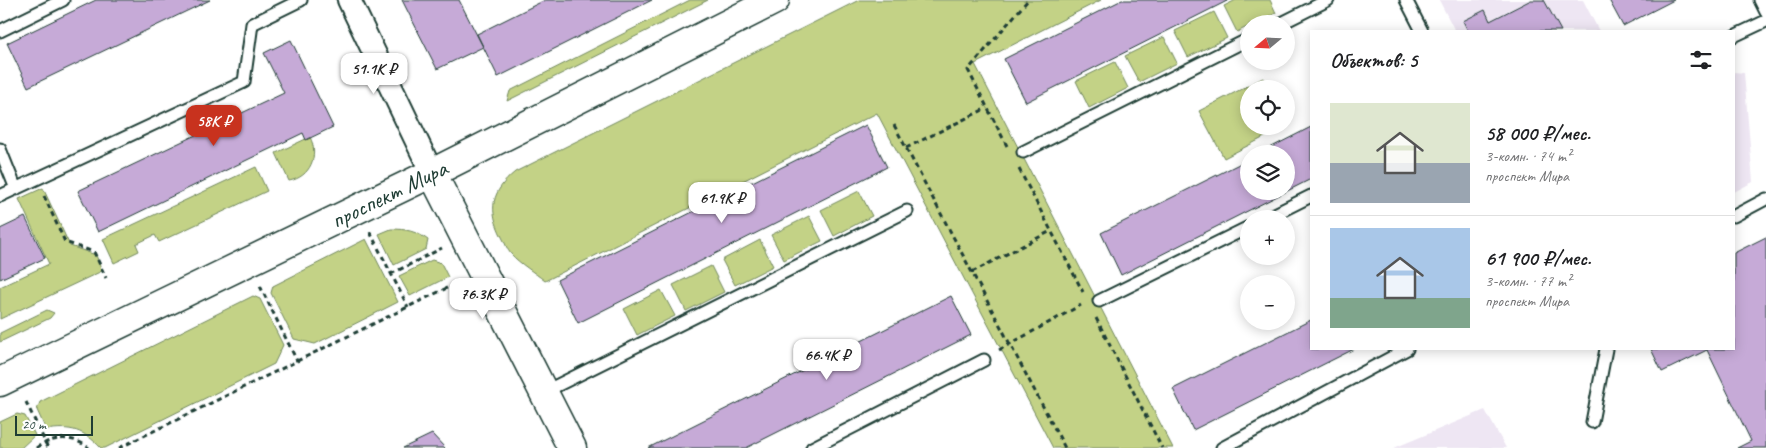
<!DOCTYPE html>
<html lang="ru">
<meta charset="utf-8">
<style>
body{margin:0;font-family:Caveat,sans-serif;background:#f6f6f6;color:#202124;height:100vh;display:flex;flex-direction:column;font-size:19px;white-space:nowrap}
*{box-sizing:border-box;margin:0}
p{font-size:16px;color:#757577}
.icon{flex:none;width:28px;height:28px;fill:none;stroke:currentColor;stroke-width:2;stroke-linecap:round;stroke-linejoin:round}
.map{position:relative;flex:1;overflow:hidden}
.panel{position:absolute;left:1310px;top:30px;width:425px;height:320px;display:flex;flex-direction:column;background:#fff;border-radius:0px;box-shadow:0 2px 12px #0003}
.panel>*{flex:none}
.needle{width:32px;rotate:251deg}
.fabs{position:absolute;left:1240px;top:15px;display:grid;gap:10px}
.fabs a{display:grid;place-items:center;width:55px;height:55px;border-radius:50%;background:#fff;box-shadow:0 2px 12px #0003;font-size:25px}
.scale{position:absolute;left:15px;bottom:12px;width:78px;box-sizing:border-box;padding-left:5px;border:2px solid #1f3d34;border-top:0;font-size:14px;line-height:18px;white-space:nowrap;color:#1f3d34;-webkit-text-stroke:4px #fff;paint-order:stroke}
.price{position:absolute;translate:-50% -42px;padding:0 11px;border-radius:10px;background:#fff;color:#222;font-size:16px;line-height:32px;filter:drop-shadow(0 1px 2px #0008)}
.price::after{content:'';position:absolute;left:50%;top:30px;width:15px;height:11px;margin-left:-8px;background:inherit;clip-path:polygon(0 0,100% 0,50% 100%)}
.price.current{background:#c8321e;color:#fff}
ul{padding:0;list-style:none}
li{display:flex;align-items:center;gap:15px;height:125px;padding:0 20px}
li+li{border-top:1px solid #e0e0e0}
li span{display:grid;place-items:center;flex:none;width:140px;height:100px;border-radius:0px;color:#555}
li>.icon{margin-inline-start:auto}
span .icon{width:60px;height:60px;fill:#fffc;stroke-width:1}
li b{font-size:21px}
h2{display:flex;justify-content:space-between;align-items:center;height:60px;padding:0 20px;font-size:21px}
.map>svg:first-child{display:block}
</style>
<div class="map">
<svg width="1766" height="448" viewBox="0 0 1766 448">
<rect width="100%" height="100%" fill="#fff"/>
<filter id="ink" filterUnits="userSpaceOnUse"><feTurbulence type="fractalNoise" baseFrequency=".02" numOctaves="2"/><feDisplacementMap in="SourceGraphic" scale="10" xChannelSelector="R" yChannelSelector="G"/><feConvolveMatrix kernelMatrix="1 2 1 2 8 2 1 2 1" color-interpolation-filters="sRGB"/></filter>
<g filter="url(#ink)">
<path fill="#eee6f3" d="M1439,0H1583L1599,31H1455Z
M1734,72L1744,73L1753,182L1734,192Z
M1485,410L1506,448H1394Z"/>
<path fill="#c3d286" stroke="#71885d" d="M690,0H708L507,101L510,91Z
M859,0H1101L975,64L1173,448H1053L877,113L545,281C534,272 520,264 511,254C507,250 505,242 502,237C488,209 491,192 515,172Z
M1236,0H1270L1276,13L1254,24H1249V26L1237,32L1224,6Z
M1214,12L1227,38L1188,57L1175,31Z
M1164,37L1177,63L1139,82L1125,56Z
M1115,62L1128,88L1089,108L1076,81Z
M1263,78L1269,89H1249V126H1286L1224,158L1199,111Z
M310,137C319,155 311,177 289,181L276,153Z
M256,167L267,191L159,242L155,235L136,244L139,251L114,263L103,239Z
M43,188L70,246L96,255L102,271L0,319V287L49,264L19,199Z
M859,191L872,216L834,236L821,210Z
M809,216L822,241L784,260L771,235Z
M391,229C406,229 416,231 428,240L426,249L394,265L379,234Z
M366,239L398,302L315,344L294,339L271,293L273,286Z
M760,240L773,266L735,285L722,260Z
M432,260L441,263L448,277L410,296L399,276Z
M711,266L724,292L686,311L673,285Z
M661,290L675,316L637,335L624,309Z
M253,296L260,299L283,345L274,364L105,448H101C84,430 71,426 46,430L37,410L40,402Z
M47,310L54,313L50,318L0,342V333Z
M17,414L25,416L35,435L21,448H0V422Z"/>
<path fill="#c6aad7" stroke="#1f3d34" d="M96,0H210L28,87L7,43Z
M402,0H459L483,47L437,69Z
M545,0H652L498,77L477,34Z
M1122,0H1229L1026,102L1004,59Z
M1531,0H1544L1561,31H1468L1463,21L1485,10L1490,21Z
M1609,0H1674L1623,26Z
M291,40L333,127L306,140L303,133L98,232L78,191L284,93L264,53Z
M866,125L887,167L578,323L557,280Z
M1311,127V179L1121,275L1101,233L1249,159V191H1286V154H1258Z
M25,217L45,258L0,279V229Z
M1766,237V448H1737L1751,441L1707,350L1662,372L1651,349H1734V253Z
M951,296L971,335L746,448H648Z
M1311,320V349H1354L1193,430L1173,389Z
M432,434L445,448H403Z"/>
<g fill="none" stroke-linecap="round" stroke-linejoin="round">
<g stroke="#1f3d34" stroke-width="15">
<path id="lane" d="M1406,0L1422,31
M1760,0L1766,12
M1280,24L1328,0
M0,31L63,0
M1734,36L1766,21
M0,149L16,189
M1023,152L1249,39
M0,196L244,82L252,24L301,0
M1734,216L1766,199
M1265,219L1311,196
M1099,301L1249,227
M544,392L907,211
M1592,422L1606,349
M812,448L984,360
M1222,448L1407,349"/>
</g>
<g stroke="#1f3d34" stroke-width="26">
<path id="street" d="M349,0L432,173"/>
</g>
<g stroke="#1f3d34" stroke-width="31">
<path id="secondary" d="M432,173L572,448"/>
</g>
<g stroke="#1f3d34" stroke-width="31">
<path id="primary" d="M0,382L432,173L775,0"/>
</g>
<path stroke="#1f3d34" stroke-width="3" stroke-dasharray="5 4" stroke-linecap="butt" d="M894,125L1065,448
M1007,146L968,70L1028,0
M906,148L987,108
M1019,169L1083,292
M44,196L65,242L94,252L106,278
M370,232L408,307
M972,272L1051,231
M391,274L442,248
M260,286L297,361
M1096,318L1162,448
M999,350L1081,305
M26,402L48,448
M36,448C54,436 72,435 89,448
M119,448L459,282"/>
<use href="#lane" stroke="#fff" stroke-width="11"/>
<use href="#street" stroke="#fff" stroke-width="22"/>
<use href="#secondary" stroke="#fff" stroke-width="28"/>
<use href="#primary" stroke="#fff" stroke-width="28"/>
</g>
</g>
<g text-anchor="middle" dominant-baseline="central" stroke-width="4" stroke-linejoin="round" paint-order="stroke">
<g font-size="24" fill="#1f3d34" stroke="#fff">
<text transform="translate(389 194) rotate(-26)">проспект Мира</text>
</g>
</g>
</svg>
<div class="fabs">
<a><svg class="needle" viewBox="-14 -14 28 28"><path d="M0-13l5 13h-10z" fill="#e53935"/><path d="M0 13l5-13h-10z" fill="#757577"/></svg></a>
<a><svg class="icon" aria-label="locate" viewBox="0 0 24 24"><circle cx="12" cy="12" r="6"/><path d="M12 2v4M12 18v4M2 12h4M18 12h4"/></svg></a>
<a><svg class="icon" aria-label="layers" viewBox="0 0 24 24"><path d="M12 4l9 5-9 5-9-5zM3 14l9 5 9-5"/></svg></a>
<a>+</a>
<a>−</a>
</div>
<div class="scale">20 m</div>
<b class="price" style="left:374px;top:95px">51.1K ₽</b>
<b class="price current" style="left:214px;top:147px">58K ₽</b>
<b class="price" style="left:722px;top:224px">61.9K ₽</b>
<b class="price" style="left:483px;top:320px">76.3K ₽</b>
<b class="price" style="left:827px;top:381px">66.4K ₽</b>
<section class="panel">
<h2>Объектов: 5<svg class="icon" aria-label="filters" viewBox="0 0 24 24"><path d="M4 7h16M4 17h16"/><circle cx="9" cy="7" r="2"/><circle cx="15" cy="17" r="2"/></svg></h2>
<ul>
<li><span style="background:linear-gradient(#dfe7d0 60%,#9aa5b1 0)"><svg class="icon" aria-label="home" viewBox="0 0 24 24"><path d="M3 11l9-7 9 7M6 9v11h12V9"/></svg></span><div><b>58 000 ₽/мес.</b><p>3-комн. · 74 m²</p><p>проспект Мира</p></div></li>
<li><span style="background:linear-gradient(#a9c7e8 70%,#7fa58c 0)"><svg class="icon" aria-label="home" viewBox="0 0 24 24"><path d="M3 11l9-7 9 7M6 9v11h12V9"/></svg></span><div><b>61 900 ₽/мес.</b><p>3-комн. · 77 m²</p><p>проспект Мира</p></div></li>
</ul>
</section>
</div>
